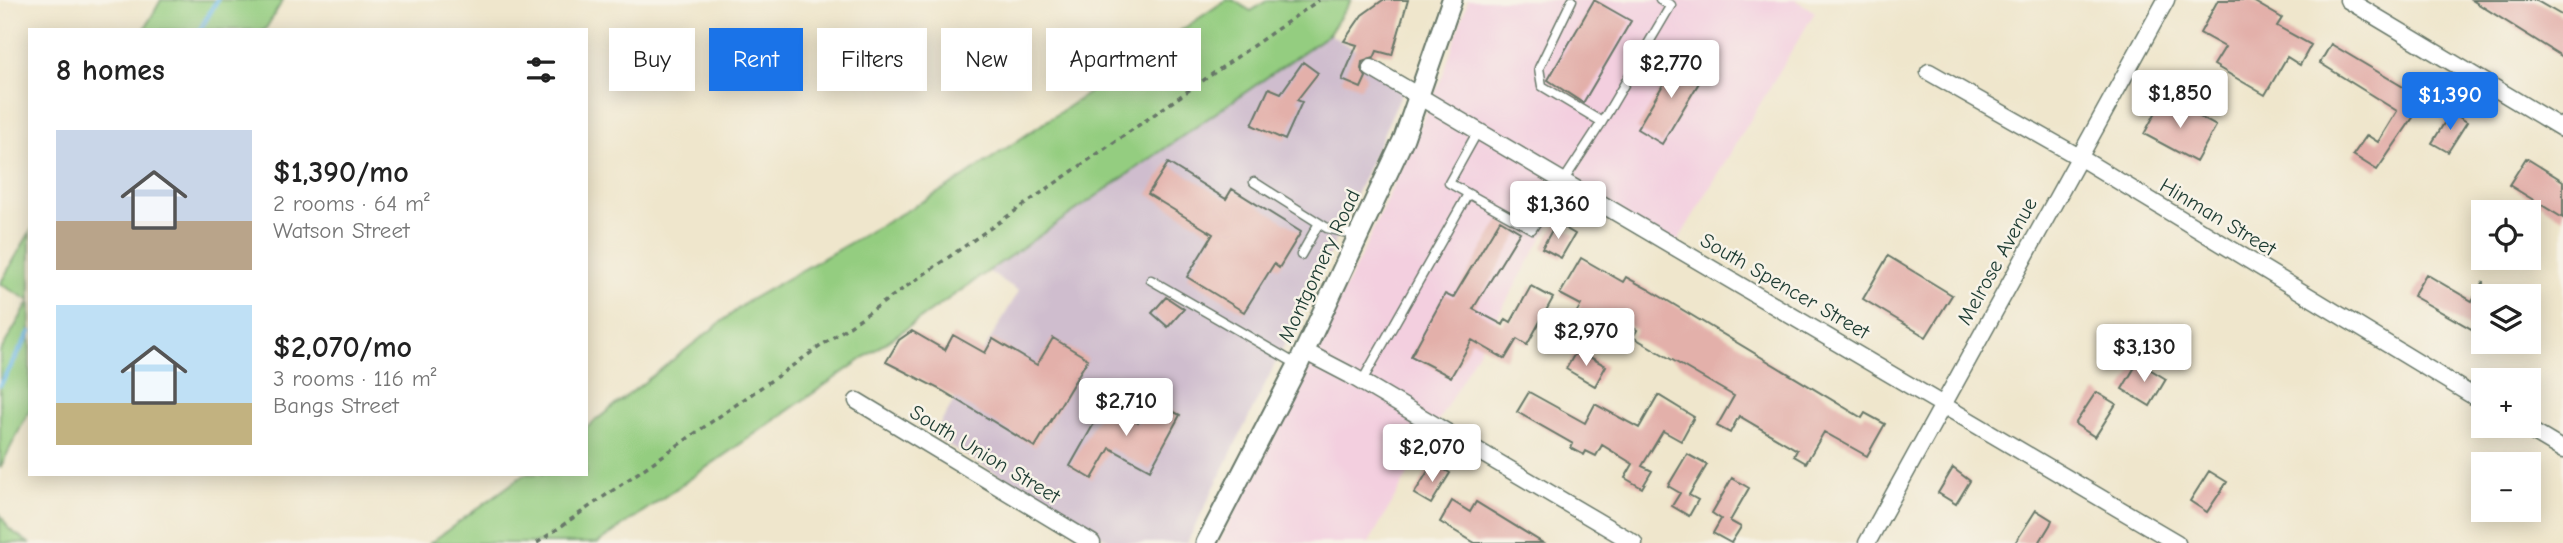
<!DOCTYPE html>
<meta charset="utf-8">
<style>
body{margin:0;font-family:"Comic Neue",sans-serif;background:#f6f6f6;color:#222;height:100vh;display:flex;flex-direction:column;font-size:26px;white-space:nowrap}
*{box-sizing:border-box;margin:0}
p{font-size:23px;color:#767676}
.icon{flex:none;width:38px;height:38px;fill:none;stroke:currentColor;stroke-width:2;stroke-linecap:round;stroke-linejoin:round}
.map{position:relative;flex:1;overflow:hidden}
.panel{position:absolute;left:28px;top:28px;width:560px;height:448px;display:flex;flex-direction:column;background:#fff;border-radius:0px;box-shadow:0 4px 18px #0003}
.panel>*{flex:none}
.banner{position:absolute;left:609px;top:28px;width:665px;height:63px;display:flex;gap:14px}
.fabs{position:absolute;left:2471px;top:200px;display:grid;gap:14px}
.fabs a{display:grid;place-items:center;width:70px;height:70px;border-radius:0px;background:#fff;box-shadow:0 4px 18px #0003;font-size:35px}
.price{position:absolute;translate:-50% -60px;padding:0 16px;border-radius:7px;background:#fff;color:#222;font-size:23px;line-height:46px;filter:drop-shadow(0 2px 4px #0008)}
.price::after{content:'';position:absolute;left:50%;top:42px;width:21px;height:16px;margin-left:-10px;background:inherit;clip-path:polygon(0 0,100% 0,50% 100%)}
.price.active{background:#1a73e8;color:#fff}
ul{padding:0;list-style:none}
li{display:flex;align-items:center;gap:21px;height:175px;padding:0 28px}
li span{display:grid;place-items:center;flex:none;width:196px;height:140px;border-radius:0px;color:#555}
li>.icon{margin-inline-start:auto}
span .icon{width:84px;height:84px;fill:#fffc;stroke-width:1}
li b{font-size:30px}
h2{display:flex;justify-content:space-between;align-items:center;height:84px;padding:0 28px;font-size:30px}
.chip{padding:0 24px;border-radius:0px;background:#fff;box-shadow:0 4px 18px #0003;font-size:24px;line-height:63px}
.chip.active{background:#1a73e8;color:#fff}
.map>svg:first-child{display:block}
</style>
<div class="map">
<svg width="2563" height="543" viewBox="0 0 2563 543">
<rect width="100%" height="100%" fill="#f7f3e8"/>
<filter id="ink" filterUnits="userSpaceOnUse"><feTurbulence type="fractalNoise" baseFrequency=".0143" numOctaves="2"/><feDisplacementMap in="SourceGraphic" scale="14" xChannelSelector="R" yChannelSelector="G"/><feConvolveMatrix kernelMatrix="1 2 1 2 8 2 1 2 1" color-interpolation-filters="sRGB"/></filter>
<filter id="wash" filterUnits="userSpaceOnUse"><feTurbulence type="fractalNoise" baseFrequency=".00686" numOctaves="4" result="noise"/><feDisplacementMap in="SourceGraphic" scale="28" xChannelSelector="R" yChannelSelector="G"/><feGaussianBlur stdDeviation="1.57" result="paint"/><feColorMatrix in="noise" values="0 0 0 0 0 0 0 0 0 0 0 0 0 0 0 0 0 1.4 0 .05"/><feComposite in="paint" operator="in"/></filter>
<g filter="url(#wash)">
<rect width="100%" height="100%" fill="#efe6cc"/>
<path fill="#f3cfdf" d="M1468,0H1796L1815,12L1672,251L1569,191L1369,543H1219L1361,256L1443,75Z"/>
<path fill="#cfbdce" d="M1329,34L1407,81L1332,248L1187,543H1113L933,436L1019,291L989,272Z"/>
<path fill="#94cd80" stroke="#5a855a" stroke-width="2" d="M161,0H283L265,30H144Z
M1226,0H1233L1251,11L1268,0H1351L1329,34L598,543H430L525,474H586V428L748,301L955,183Z
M30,232V409L0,468V352L30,301L0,284Z
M0,514L9,529L29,543H0Z"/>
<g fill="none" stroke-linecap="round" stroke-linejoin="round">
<path stroke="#70bcea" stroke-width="5" d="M200,30L217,0
M0,385L30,332"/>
</g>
<g id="blocks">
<path fill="#e3b0aa" d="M1383,0H1408L1392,55L1377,51L1374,58L1362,62L1361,69L1366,77L1361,88L1342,80L1357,45L1344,41L1362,15Z
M1594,0L1631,21L1583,103L1548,80Z
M2218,0H2251L2282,18L2277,26L2311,45L2300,65L2287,57L2265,95L2214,65L2225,47L2200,33Z
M2472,0H2535L2563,16V57Z
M2331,44L2425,100L2377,170L2353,155L2367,135L2378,142L2397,111L2320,63Z
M1680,56L1706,71L1662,144L1637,129Z
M1303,62L1318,73L1297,100L1302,102L1285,140L1252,125L1269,88L1281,93Z
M2164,97L2216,126L2196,162L2144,134Z
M2451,112L2467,122L2448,152L2432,143Z
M2526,158L2563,181V218L2509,185Z
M1168,163L1226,199L1232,189L1301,232L1279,268L1274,264L1244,312L1187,277L1213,234L1148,194Z
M1500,220L1520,232L1473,309L1503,325L1506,319L1511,322L1531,286L1553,298L1527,345L1517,339L1505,359L1472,340L1451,377L1411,356L1445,294L1453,298Z
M1556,223L1575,234L1561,258L1542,248Z
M1888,256L1952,295L1926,337L1863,299Z
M1581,258L1623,282L1626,277L1648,289L1862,418L1865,413L1885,424L1867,456L1824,432L1806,463L1794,456L1797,450L1739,416L1730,433L1717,426L1734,396L1633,337L1637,330L1610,314L1593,345L1567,329L1581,305L1560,294Z
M2426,274L2472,301L2483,281V320L2477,332L2413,296Z
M1166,297L1184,309L1168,327L1152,313Z
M912,331L945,350L953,335L985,353L993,339L1037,365L1053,338L1088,359L1035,447L943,391L886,362L899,340Z
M1577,350L1606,366L1595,386L1566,369Z
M2138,362L2166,379L2150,406L2122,389Z
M1529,392L1585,423L1595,404L1639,428L1658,395L1694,417L1681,441L1663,431L1642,466L1652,471L1642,488L1625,478L1633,464L1602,445L1596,456L1586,451L1584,455L1571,448L1573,444L1517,412Z
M2096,392L2116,404L2095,437L2075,424Z
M1151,400L1180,415L1150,470L1110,448L1092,479L1070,466L1105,404L1138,423Z
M1687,454L1707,465L1689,495L1698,500L1689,516L1672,506L1680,493L1668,486Z
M1433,463L1450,473L1431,504L1414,494Z
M1953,468L1970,481L1956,504L1938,493Z
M2209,471L2227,482L2207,512L2190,501Z
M1732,478L1749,488L1730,521L1741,527L1731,543L1713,533L1721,519L1712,513Z
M1452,501L1470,512L1476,502L1543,543H1475L1440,522Z
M2036,510L2052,520L2050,525L2039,543H2015Z"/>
</g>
</g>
<g filter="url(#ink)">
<use href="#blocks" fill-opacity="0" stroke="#687869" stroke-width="2"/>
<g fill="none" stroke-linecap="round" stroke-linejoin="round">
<g stroke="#687869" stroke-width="11">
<path id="service" d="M1572,0L1539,68L1542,86L1602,122
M1478,131L1449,183L1532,229L1602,122L1671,5L1660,0
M1254,182L1327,228L1359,236
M1301,255L1319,223
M1151,280L1298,365
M1362,381L1468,194"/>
</g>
<g stroke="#687869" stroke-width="19">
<path id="minor" d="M2348,0L2563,129
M1371,68L2177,543
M1929,72L2079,157L2483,402
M1304,351L1350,375L1634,543
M857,401L1092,543
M2521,425L2563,450
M1867,543L2166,0"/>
</g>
<g stroke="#687869" stroke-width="23">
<path id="tertiary" d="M1206,543L1298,365L1404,138L1452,0"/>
</g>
<path stroke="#687869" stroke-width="3.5" stroke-dasharray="5 5" stroke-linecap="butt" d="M537,543L1319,0"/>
<use href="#service" stroke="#fff" stroke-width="8"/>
<use href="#minor" stroke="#fff" stroke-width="16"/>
<use href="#tertiary" stroke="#fff" stroke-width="19"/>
</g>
</g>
<g text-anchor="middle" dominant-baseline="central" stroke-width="5" stroke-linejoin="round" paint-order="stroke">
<g font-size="21" fill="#1f3d34" stroke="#f7f3e8">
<text transform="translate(2218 217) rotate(31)">Hinman Street</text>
<text transform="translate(1997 261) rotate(-61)">Melrose Avenue</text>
<text transform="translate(1319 266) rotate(-65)">Montgomery Road</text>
<text transform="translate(1785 286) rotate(30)">South Spencer Street</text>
<text transform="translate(985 454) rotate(31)">South Union Street</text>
</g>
</g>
</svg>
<div class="fabs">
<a><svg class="icon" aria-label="locate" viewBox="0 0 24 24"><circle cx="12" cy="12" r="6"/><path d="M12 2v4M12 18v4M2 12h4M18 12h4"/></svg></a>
<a><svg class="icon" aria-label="layers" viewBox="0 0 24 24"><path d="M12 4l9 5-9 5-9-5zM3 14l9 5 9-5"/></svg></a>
<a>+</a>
<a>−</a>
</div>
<b class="price" style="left:1671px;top:100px">$2,770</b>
<b class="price" style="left:2180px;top:130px">$1,850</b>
<b class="price active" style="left:2450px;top:132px">$1,390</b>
<b class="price" style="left:1558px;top:241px">$1,360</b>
<b class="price" style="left:1586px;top:368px">$2,970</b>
<b class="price" style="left:2144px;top:384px">$3,130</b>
<b class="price" style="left:1126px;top:438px">$2,710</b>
<b class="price" style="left:1432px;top:484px">$2,070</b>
<div class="banner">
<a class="chip">Buy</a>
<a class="chip active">Rent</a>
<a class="chip">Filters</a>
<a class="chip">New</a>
<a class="chip">Apartment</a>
</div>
<section class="panel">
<h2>8 homes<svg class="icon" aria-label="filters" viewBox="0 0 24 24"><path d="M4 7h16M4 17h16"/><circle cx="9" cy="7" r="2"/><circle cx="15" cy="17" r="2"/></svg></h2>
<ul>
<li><span style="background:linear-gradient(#c9d6e8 65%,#b9a48a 0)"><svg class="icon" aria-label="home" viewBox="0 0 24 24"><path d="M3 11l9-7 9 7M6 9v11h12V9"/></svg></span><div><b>$1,390/mo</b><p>2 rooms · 64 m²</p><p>Watson Street</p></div></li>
<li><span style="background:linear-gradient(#bfe0f5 70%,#c2b280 0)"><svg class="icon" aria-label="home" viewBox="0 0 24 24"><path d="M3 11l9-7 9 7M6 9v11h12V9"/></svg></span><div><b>$2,070/mo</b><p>3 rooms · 116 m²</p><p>Bangs Street</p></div></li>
</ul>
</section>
</div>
